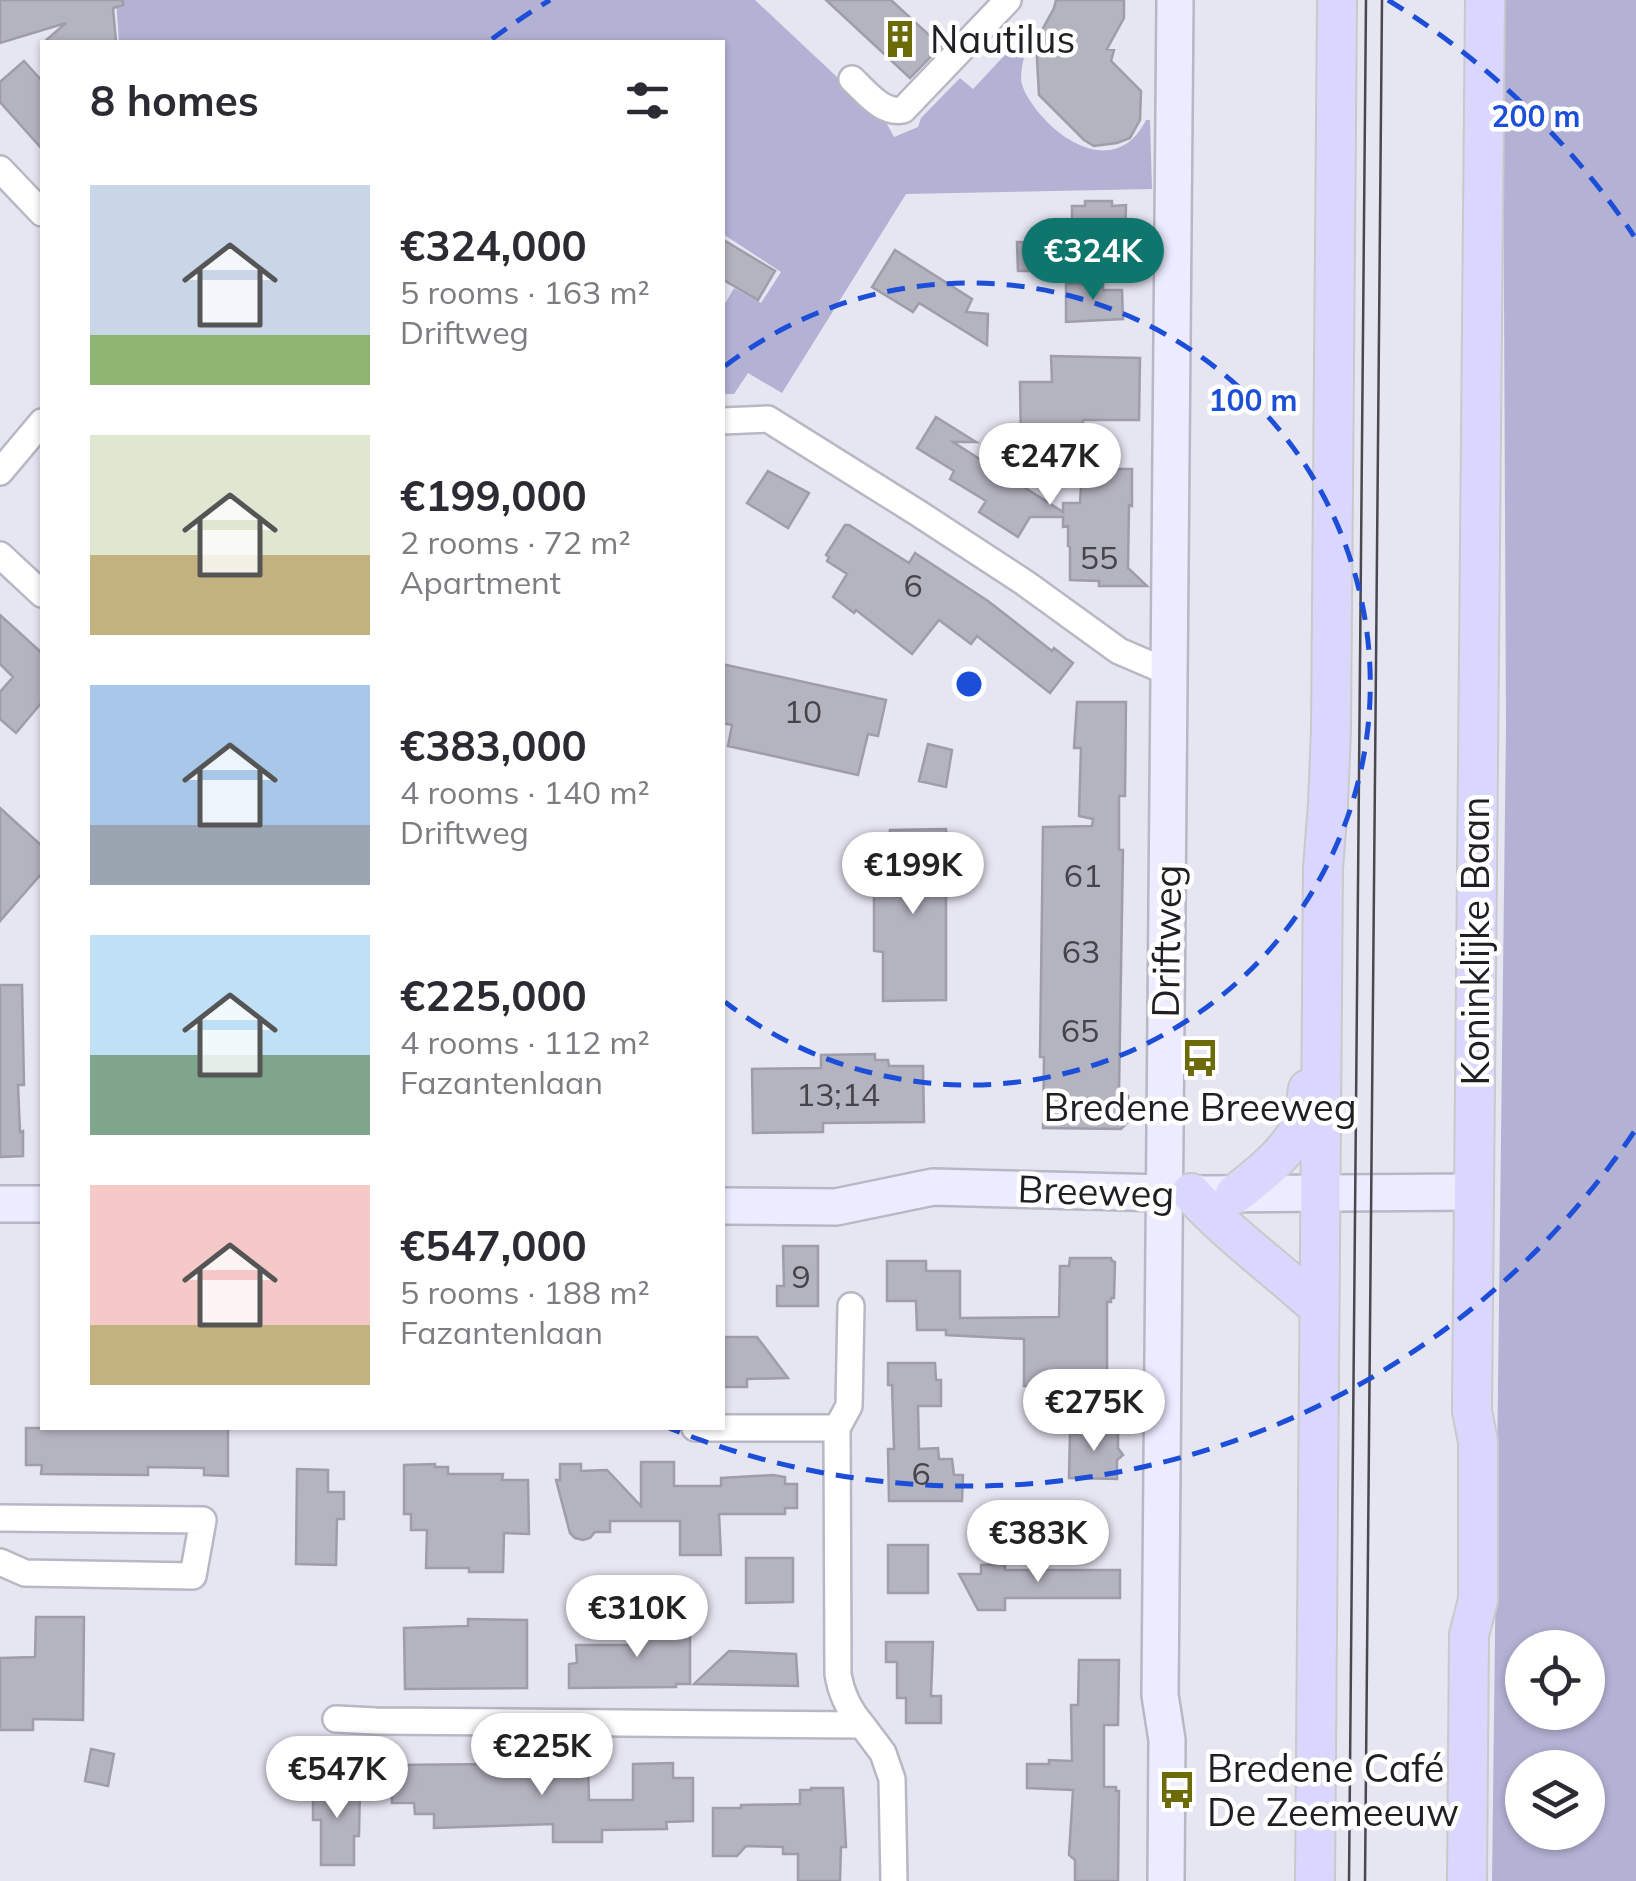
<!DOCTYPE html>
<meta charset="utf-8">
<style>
body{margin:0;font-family:Mulish,sans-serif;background:#f7f7f7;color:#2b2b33;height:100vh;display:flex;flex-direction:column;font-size:38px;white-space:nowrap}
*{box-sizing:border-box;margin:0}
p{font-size:32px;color:#7c7c81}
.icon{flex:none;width:55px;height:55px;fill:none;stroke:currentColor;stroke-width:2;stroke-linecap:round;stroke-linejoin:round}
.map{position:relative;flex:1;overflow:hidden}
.side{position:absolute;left:40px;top:40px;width:685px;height:1390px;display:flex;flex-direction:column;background:#fff;border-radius:0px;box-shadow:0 2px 8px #0004}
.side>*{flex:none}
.controls{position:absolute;left:1505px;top:1630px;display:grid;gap:20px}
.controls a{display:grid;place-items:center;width:100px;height:100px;border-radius:50%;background:#fff;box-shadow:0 2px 8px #0004;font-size:50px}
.price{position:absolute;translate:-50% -85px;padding:0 22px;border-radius:35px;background:#fff;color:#222;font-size:32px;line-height:65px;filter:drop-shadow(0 2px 5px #0008)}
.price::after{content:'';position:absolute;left:50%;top:60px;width:30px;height:22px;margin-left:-15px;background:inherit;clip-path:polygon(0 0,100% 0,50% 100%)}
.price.on{background:#0f766e;color:#fff}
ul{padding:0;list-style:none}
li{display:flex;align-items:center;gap:30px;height:250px;padding:0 50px}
li span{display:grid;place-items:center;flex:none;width:280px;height:200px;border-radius:0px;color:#555}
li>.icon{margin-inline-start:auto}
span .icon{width:120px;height:120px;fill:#fffc;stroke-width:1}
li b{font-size:42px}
h2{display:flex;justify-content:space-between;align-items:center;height:120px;padding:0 50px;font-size:42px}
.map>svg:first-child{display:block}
</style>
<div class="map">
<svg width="1636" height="1881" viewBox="0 0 1636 1881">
<rect width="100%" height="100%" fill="#e6e5f2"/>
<path fill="#b4b2d4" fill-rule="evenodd" d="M116,0H755L887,124L894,137L918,127L921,118L960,78L973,89L1033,25C1029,41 1021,61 1021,79C1022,91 1032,104 1039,113C1069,149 1120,172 1146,120H1150L1152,189L906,194L782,393L748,373L734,394H723V307L734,288L761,303L781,272L723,234L722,42H119Z
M1505,0H1636V1881H1492L1506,727L1503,90ZM1522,1648H1588V1712H1522ZM1522,1768H1588V1832H1522Z"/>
<path fill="#b4b3c0" stroke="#9e9da9" stroke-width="2.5" d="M0,0H123V5L113,8L116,42H44L66,23L0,43Z
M826,0H891L941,46L910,78Z
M1056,0H1124V18L1107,49L1114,50L1111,61L1141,91L1140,120L1130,138L1117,143L1094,146L1084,140L1039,95L1036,41L1054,8Z
M24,61L42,81V149L0,102V82Z
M1085,201H1112V206L1126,205L1125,238L1072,237V206H1085Z
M722,239L775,271L758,300L722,279Z
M1017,242L1063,243V271H1018Z
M895,250L972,299L966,312L988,314L987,345L919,303L913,312L872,287Z
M1066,284H1103V290H1122L1123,319L1066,322Z
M1051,356L1140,358L1139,420H1083L1081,460L1050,459V443H1021L1020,382H1052Z
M936,417L976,442H953L1063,512V503H1080L1082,469H1132V506L1129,505L1128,568L1147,586H1099V581L1070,580V547L1068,546V526L1063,527V517H1030L1018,537L979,512L986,501L950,479L954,471L917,448Z
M768,471L809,493L788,528L747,503Z
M845,525H849L909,563L915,553L988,601L1052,651L1054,648L1073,663L1050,693L977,636L971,644L939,620L912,654L856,610L854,613L833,597L847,574L827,561L829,557L826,555Z
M0,615L42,653V702L16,733L0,719V692L13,677L0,664Z
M722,664L886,700L878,736L868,734L858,775L728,746L732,725L722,723Z
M1077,702H1126L1125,796H1119V850H1123L1119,1090L1128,1096L1127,1123L1121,1129L1043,1128L1044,1057H1040L1043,827L1092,826L1093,819L1079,816L1081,748H1074Z
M928,744L952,750L946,787L919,781Z
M0,808L42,846V873L0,921Z
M946,829V1000L883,1001V952L874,951V877H889L890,830Z
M0,985H22L24,1085H18L20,1132L23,1131V1156L0,1157Z
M875,1054V1060H888L889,1066H923L924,1122L823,1123V1132L753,1133L752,1069L821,1068V1055Z
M783,1246H818V1306H777V1286H784Z
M1070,1258H1111L1112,1261L1115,1262L1114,1298H1111V1302H1107V1387L1024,1386V1339L946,1335V1330H917L916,1301H887V1261H926V1271H960V1318L1059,1317L1060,1266H1069Z
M724,1337H757L788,1378L747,1379V1387H724Z
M888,1363H935L936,1380H941V1406H918L919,1449L938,1448L939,1459H952L954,1475H963L962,1501H889L888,1449H894L892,1385H888Z
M26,1428H228V1476L204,1475V1468L148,1467V1475L41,1474L42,1465H26Z
M1076,1430H1118V1448L1123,1455L1117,1460V1479L1069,1478L1070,1433L1076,1434Z
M641,1462H674V1486H721V1478L773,1475L785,1477V1484H797V1508H785V1514H719L721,1555H680V1521H610V1532H595L590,1538L583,1540L575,1538L570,1533L556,1480H560V1464H581V1471L607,1470L641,1506Z
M435,1464V1467H448V1474H503L502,1480H528L529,1534L504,1533L503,1572H469V1568H426L427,1530H411V1514H404V1465Z
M297,1469L328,1470V1492H344V1519H337L336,1565L296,1564Z
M888,1545H928V1593H888Z
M746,1558H793V1602L746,1603Z
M1005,1564V1570H1120V1598H1005V1610H978L959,1574H981V1565Z
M36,1617H84L83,1720L33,1719V1730H0V1658L35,1657Z
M468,1619L527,1620V1688L405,1689L404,1628L468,1626Z
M641,1621L690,1622V1684H676V1687L569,1688V1664L577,1663L576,1645H641Z
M886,1642H933L931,1696H941V1723H906V1698H897V1662H886Z
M729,1651L796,1654L798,1686L694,1684Z
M1079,1660H1119L1118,1725H1104V1787H1116V1791H1119L1118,1881H1075V1860L1069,1855L1073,1790L1027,1788V1764H1049V1760L1072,1761L1071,1705H1078Z
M91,1749L114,1754L108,1786L85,1781Z
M673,1763V1778H693V1821L666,1822L667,1829L602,1830V1842H553V1824L434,1828V1814H415L414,1803H392V1765L492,1764V1767H553V1764H588L589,1800H633V1764Z
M313,1784H360L359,1836H354V1865H321V1820H313Z
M811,1788H843L846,1847H841L840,1881H798V1854H783V1847L746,1846L737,1856H713V1808H741V1805L800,1804V1790H811Z"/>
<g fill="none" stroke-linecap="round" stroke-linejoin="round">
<g stroke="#b8b7c4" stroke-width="30">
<path id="street" d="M852,79C866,92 882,114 903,110L1008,0
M0,169L42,213
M722,421L768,419L918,513L1025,583L1119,651L1168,672
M0,472L42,422
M0,555L42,594
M695,1428H837L838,1674C841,1693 849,1710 862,1725
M837,1428L849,1406L851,1306
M0,1518L203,1520L193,1576L25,1573L0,1562
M336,1719L376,1721L862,1725L883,1753L892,1779L894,1881"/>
</g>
<g stroke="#b8b7c4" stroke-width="40">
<path id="secondary" d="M0,1204H42
M722,1206L836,1207L933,1187L1204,1194L1472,1192
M1166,1881L1167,1740L1160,1695L1175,0"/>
</g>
<g stroke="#c9c9ca" stroke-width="42">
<path id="primary" d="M1191,1193C1230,1236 1277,1269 1319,1308
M1235,1194C1260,1175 1297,1146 1305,1114C1307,1106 1306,1097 1308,1089
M1315,1881L1323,868L1328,804L1331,730L1337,0
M1467,1881L1469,1635L1478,1600V1442L1472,1411L1485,0"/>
</g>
<use href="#street" stroke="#fff" stroke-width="25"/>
<use href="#secondary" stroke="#edebff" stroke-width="35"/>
<use href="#primary" stroke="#dad7ff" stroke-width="38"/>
<path stroke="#49484f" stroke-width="2.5" d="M1349,1881L1366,0
M1365,1881L1382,0"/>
</g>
<g fill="none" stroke="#1d4ed8" stroke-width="5" stroke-dasharray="18 12">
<path d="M725 366A401 401 0 1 1 725 1002"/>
<path d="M1634 1132A802 802 0 0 1 669 1428M492 39A802 802 0 0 1 550 0M1388 0A802 802 0 0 1 1634 236"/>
</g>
<defs>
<g id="building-bare" transform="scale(3)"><path d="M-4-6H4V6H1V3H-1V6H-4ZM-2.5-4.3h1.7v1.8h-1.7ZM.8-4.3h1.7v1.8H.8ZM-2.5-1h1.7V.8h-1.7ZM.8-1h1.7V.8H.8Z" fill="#6d6b08" stroke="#fff" stroke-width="2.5" paint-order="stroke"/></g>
<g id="bus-bare" transform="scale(3)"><path d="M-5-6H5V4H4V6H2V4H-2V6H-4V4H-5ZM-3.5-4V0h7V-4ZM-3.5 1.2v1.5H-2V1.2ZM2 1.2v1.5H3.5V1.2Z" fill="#6d6b08" stroke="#fff" stroke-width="2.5" paint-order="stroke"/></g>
</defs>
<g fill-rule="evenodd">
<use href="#building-bare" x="900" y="39"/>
<use href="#bus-bare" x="1200" y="1058"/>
<use href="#bus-bare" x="1177" y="1790"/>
</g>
<g text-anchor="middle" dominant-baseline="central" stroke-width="9" stroke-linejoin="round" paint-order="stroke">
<g font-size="32" fill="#45444b">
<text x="1099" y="557">55</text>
<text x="913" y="585">6</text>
<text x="803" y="711">10</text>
<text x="1083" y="875">61</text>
<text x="1081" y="951">63</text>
<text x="1080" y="1030">65</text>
<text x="838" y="1094">13;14</text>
<text x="801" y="1276">9</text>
<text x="921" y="1473">6</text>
</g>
<g font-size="38" fill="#201f24" stroke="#fff" text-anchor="start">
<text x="930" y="39">Nautilus</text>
<text x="1200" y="1107" text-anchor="middle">Bredene Breeweg</text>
<text x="1207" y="1768">Bredene Café<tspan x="1207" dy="44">De Zeemeeuw</tspan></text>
</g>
<g font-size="38" fill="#201f24" stroke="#fff">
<text transform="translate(1166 941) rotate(-89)">Driftweg</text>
<text transform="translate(1475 941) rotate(-90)">Koninklijke Baan</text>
<text transform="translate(1096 1191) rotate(2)">Breeweg</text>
</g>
</g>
<circle cx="969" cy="684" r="15" fill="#1d4ed8" stroke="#fff" stroke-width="5"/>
<g font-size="30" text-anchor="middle" font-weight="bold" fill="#1d4ed8" stroke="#fff" stroke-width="9" stroke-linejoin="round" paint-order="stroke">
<text x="1536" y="127">200 m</text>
<text x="1253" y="411">100 m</text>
</g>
</svg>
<div class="controls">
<a><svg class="icon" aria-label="locate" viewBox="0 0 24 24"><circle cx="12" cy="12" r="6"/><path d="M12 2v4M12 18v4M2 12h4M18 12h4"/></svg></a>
<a><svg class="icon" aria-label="layers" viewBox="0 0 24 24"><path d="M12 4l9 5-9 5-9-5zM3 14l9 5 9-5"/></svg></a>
</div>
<b class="price on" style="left:1093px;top:303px">€324K</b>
<b class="price" style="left:1050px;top:508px">€247K</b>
<b class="price" style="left:913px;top:917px">€199K</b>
<b class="price" style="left:1094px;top:1454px">€275K</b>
<b class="price" style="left:1038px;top:1585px">€383K</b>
<b class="price" style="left:637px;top:1660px">€310K</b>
<b class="price" style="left:542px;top:1798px">€225K</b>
<b class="price" style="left:337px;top:1821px">€547K</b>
<section class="side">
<h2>8 homes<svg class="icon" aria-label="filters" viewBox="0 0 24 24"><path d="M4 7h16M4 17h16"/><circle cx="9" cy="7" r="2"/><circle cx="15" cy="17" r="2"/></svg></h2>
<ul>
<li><span style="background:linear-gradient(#c9d6e8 75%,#8fb573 0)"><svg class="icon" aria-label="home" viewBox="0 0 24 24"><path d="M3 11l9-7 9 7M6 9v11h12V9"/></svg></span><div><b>€324,000</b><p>5 rooms · 163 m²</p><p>Driftweg</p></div></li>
<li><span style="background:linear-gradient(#dfe7d0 60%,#c2b280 0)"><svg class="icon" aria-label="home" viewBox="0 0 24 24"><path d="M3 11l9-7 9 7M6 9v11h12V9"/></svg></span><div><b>€199,000</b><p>2 rooms · 72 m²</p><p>Apartment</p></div></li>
<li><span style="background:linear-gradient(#a9c7e8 70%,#9aa5b1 0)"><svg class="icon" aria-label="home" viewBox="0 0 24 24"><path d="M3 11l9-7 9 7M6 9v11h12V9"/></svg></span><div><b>€383,000</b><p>4 rooms · 140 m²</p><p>Driftweg</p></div></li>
<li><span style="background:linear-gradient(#bfe0f5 60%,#7fa58c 0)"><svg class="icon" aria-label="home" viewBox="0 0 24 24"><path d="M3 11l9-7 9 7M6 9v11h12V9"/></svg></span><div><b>€225,000</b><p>4 rooms · 112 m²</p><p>Fazantenlaan</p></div></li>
<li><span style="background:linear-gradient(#f6c9c9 70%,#c2b280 0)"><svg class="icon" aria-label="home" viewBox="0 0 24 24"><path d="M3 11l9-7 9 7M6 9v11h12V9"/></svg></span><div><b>€547,000</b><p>5 rooms · 188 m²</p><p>Fazantenlaan</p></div></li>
</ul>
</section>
</div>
